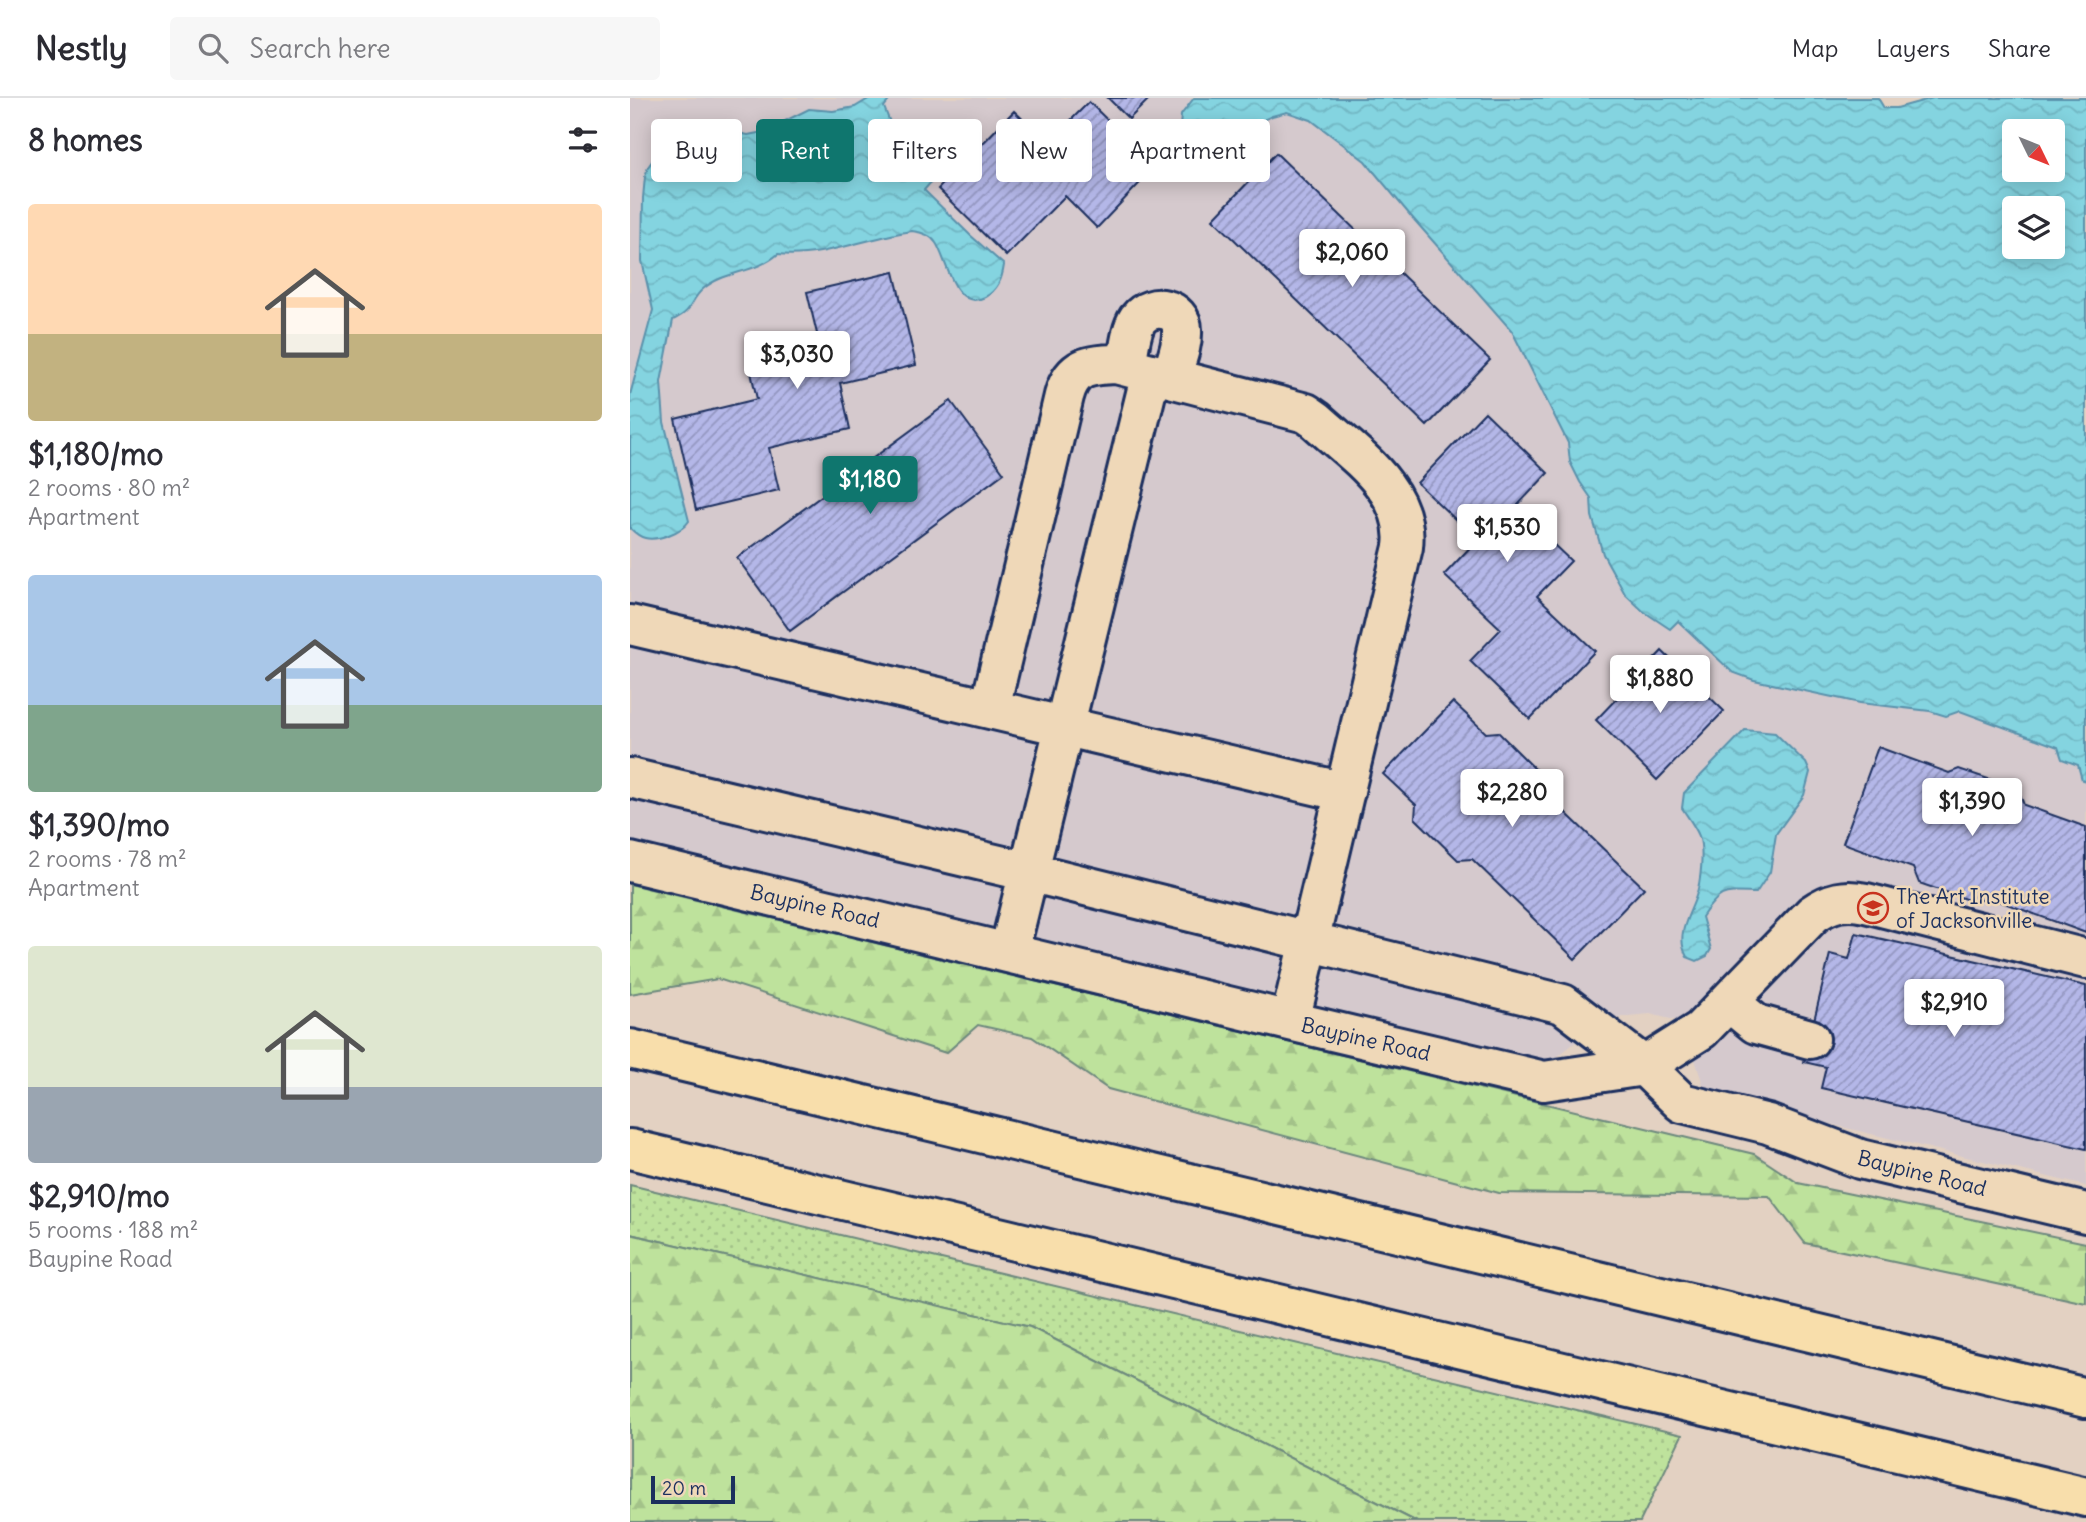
<!DOCTYPE html>
<meta charset="utf-8">
<style>
body{margin:0;font-family:Delius,sans-serif;background:#f7f7f7;color:#2b2b33;height:100vh;display:flex;flex-direction:column;font-size:26px;white-space:nowrap}
*{box-sizing:border-box;margin:0}
p{font-size:23px;color:#7c7c81}
.icon{flex:none;width:38px;height:38px;fill:none;stroke:currentColor;stroke-width:2;stroke-linecap:round;stroke-linejoin:round}
.map{position:relative;flex:1;overflow:hidden}
.details{display:flex;flex-direction:column;background:#fff;width:630px}
.details>*{flex:none}
.banner{position:absolute;left:21px;top:21px;width:665px;height:63px;display:flex;gap:14px}
.needle{width:46px;rotate:133deg}
.buttons{position:absolute;left:1372px;top:21px;display:grid;gap:14px}
.buttons a{display:grid;place-items:center;width:63px;height:63px;border-radius:7px;background:#fff;box-shadow:0 4px 18px #0003;font-size:35px}
.scale{position:absolute;left:21px;bottom:18px;width:84px;box-sizing:border-box;padding-left:7px;border:4px solid #1b2f5e;border-top:0;font-size:19px;line-height:24px;white-space:nowrap;color:#1b2f5e;-webkit-text-stroke:5px #efd8b8;paint-order:stroke}
.price{position:absolute;translate:-50% -60px;padding:0 16px;border-radius:7px;background:#fff;color:#222;font-size:23px;line-height:46px;filter:drop-shadow(0 2px 4px #0008)}
.price::after{content:'';position:absolute;left:50%;top:42px;width:21px;height:16px;margin-left:-10px;background:inherit;clip-path:polygon(0 0,100% 0,50% 100%)}
.price.current{background:#0f766e;color:#fff}
ul{padding:0;list-style:none}
li{display:grid;align-content:center;gap:14px;height:371px;padding:0 28px}
li span{display:grid;place-items:center;height:217px;border-radius:7px;color:#555}
li>.icon{margin-inline-start:auto}
span .icon{width:126px;height:126px;fill:#fffc;stroke-width:1}
li b{font-size:30px}
h2{display:flex;justify-content:space-between;align-items:center;height:84px;padding:0 28px;font-size:30px}
.pill{padding:0 24px;border-radius:7px;background:#fff;box-shadow:0 4px 18px #0003;font-size:24px;line-height:63px}
.pill.current{background:#0f766e;color:#fff}
header{display:flex;align-items:center;gap:42px;box-sizing:border-box;height:98px;padding:0 35px;background:#fff;border-bottom:2px solid #e1e1e2}
header strong{font-size:33px}
nav{display:flex;gap:38px;margin-inline-start:auto;font-size:24px}
.search{width:490px;height:63px;background:#f7f7f7;display:flex;align-items:center;gap:18px;box-sizing:border-box;padding:0 24px;border-radius:7px;color:#7c7c81;font-size:26px}
main{display:flex;flex:1;min-height:0}
.map>svg:first-child{display:block}
</style>
<header>
<strong>Nestly</strong>
<div class="search"><svg class="icon" aria-label="search" viewBox="0 0 24 24"><circle cx="10" cy="10" r="6"/><path d="M15 15l6 6"/></svg>Search here</div>
<nav><a>Map</a><a>Layers</a><a>Share</a></nav>
</header>
<main>
<section class="details">
<h2>8 homes<svg class="icon" aria-label="filters" viewBox="0 0 24 24"><path d="M4 7h16M4 17h16"/><circle cx="9" cy="7" r="2"/><circle cx="15" cy="17" r="2"/></svg></h2>
<ul>
<li><span style="background:linear-gradient(#ffd9b3 60%,#c2b280 0)"><svg class="icon" aria-label="home" viewBox="0 0 24 24"><path d="M3 11l9-7 9 7M6 9v11h12V9"/></svg></span><div><b>$1,180/mo</b><p>2 rooms · 80 m²</p><p>Apartment</p></div></li>
<li><span style="background:linear-gradient(#a9c7e8 60%,#7fa58c 0)"><svg class="icon" aria-label="home" viewBox="0 0 24 24"><path d="M3 11l9-7 9 7M6 9v11h12V9"/></svg></span><div><b>$1,390/mo</b><p>2 rooms · 78 m²</p><p>Apartment</p></div></li>
<li><span style="background:linear-gradient(#dfe7d0 65%,#9aa5b1 0)"><svg class="icon" aria-label="home" viewBox="0 0 24 24"><path d="M3 11l9-7 9 7M6 9v11h12V9"/></svg></span><div><b>$2,910/mo</b><p>5 rooms · 188 m²</p><p>Baypine Road</p></div></li>
</ul>
</section>
<div class="map">
<svg width="1456" height="1424" viewBox="0 0 1456 1424">
<defs>
<pattern id="grass-dots" width="8" height="8" patternUnits="userSpaceOnUse" patternTransform="scale(1.75)"><rect width="8" height="8" fill="#bee29c"/><path d="M2 2h.1M6 6h.1" fill="none" stroke="#a3c289" stroke-width="1.8" stroke-linecap="round"/></pattern>
<pattern id="forest-firs" width="22" height="20" patternUnits="userSpaceOnUse" patternTransform="scale(1.75)"><rect width="22" height="20" fill="#bee29c"/><path d="M5 1l3.5 6h-7zM16 11l3.5 6h-7z" fill="#a3c289"/></pattern>
<pattern id="water-waves" width="16" height="10" patternUnits="userSpaceOnUse" patternTransform="scale(1.75)"><rect width="16" height="10" fill="#84d4e0"/><path d="M0 5q4-4 8 0t8 0" fill="none" stroke="#71b6c3"/></pattern>
<pattern id="building-hatch" width="6" height="6" patternUnits="userSpaceOnUse" patternTransform="scale(1.75)"><rect width="6" height="6" fill="#b4b7e8"/><path d="M-1 1l2-2M0 6l6-6M5 7l2-2" fill="none" stroke="#9295bf"/></pattern>
</defs>
<rect width="100%" height="100%" fill="#e3d1c2"/>
<filter id="ink" filterUnits="userSpaceOnUse"><feTurbulence type="fractalNoise" baseFrequency=".0143" numOctaves="2"/><feDisplacementMap in="SourceGraphic" scale="14" xChannelSelector="R" yChannelSelector="G"/><feConvolveMatrix kernelMatrix="1 2 1 2 8 2 1 2 1" color-interpolation-filters="sRGB"/></filter>
<g filter="url(#ink)">
<path fill="#d5c9cd" d="M0,0H564L558,6L615,38L629,24L642,18L657,14L681,22L735,63L780,117L882,233L938,345L940,365L950,384L962,400V418L1047,523L1102,574L1124,582L1300,613L1316,618L1330,613L1429,649L1448,667L1452,682L1456,683V1088L1076,996L1053,924L1020,916L976,920L914,969L0,748Z"/>
<path fill="url(#grass-dots)" stroke="#6c887d" stroke-width="2" d="M0,1087L1052,1337L1010,1424H787L400,1229L0,1136Z"/>
<path fill="url(#forest-firs)" stroke="#6c887d" stroke-width="2" d="M0,786L1124,1056L1168,1085L1456,1145V1205L1175,1145L1139,1098L869,1095L478,991L402,939L348,927L316,955L88,881L0,896Z
M0,1136L400,1229L787,1424H0Z"/>
<path fill="url(#water-waves)" stroke="#5a92ac" stroke-width="2" fill-rule="evenodd" d="M240,0H261L254,9L263,32L292,53L305,76L303,82L294,92L340,137L374,167C372,181 368,192 355,199C324,215 317,161 306,145C301,137 291,134 282,133C239,139 191,161 148,156C127,175 93,173 73,191C59,203 65,212 43,222L31,284L34,324L59,423C52,434 28,443 15,440C9,439 4,434 0,430V297L23,212L12,163L13,100L15,79L18,69L33,48L41,43L65,34L85,30L118,37L133,34L179,11L203,13L225,9Z
M564,0H1248L1254,10H1267L1303,0H1456V683L1452,682L1448,667L1432,661L1428,649L1330,613L1316,618L1300,613L1230,605L1124,582L1102,574L1048,523L1040,531L1013,513L995,496L973,456L962,418L961,400L950,384L940,364L938,345L882,233L780,117L735,63L681,22L657,14L642,18L629,24L602,49L592,54L580,56L571,53L560,46L550,29L551,17ZM1423,33V72H1384V33ZM1423,110V149H1384V110Z
M1115,632L1145,635L1176,665L1180,674L1174,697L1146,736L1140,774L1126,795C1094,794 1091,791 1072,819L1081,851L1077,858L1067,863L1057,859C1045,837 1059,819 1066,798C1071,783 1074,752 1069,738C1065,728 1057,718 1052,710L1054,695Z"/>
<path fill="url(#building-hatch)" stroke="#1b2f5e" stroke-width="2" d="M478,0H520L499,21Z
M459,4L525,69L467,130L435,98L376,158L308,91L384,13L418,45Z
M646,55L860,262L797,328L583,121Z
M264,174L286,267L210,285L220,331L139,350L149,392L66,412L45,321L127,301L117,257L188,240L177,194Z
M321,303L374,375L160,533L107,460Z
M855,314L918,375L885,410L941,463L907,498L965,553L900,621L840,563L871,531L814,477L847,442L787,385Z
M1032,553L1094,613L1027,682L966,622Z
M823,604L856,635L868,634L912,678V692L1014,790L945,861L842,761L828,762L785,720L786,707L753,676Z
M1248,649L1319,675L1329,671L1388,691L1394,707L1456,729V835L1358,799L1344,804L1289,785L1283,770L1213,745Z
M1226,835L1456,888V1051L1191,990L1196,969L1174,964L1200,856L1219,861Z"/>
<g fill="none" stroke-linecap="round" stroke-linejoin="round">
<g stroke="#1b2f5e" stroke-width="44">
<path id="minor" d="M496,268C499,254 500,233 508,221C521,204 552,209 552,232C553,248 545,265 541,280
M0,527L715,694
M360,610L434,298C442,268 459,267 486,266L676,315L686,322C723,356 780,392 773,449L660,923
M0,680L399,774L933,906L1014,968L1071,932L1183,816C1200,804 1215,800 1236,805L1456,861
M0,764L660,923L914,983L1014,968L1052,1005L1138,1026L1230,1061L1456,1115
M379,854L521,275
M1099,904L1126,926L1180,941"/>
</g>
<g stroke="#1b2f5e" stroke-width="44">
<path id="highway" d="M0,951L1456,1300
M0,1051L1456,1399"/>
</g>
<use href="#minor" stroke="#efd8b8" stroke-width="38"/>
<use href="#highway" stroke="#f8deab" stroke-width="38"/>
</g>
</g>
<defs>
<g id="school-ring" transform="scale(1.575)"><circle r="9.5" fill="#efd8b8" stroke="#c8321e" stroke-width="1.5"/><path d="M0-5L7-2L0 1L-7-2ZM-4 1L0 2.5L4 1V4Q0 6-4 4Z" fill="#c8321e"/></g>
</defs>
<g fill-rule="evenodd">
<use href="#school-ring" x="1243" y="810"/>
</g>
<g text-anchor="middle" dominant-baseline="central" stroke-width="5" stroke-linejoin="round" paint-order="stroke">
<g font-size="21" fill="#1b2f5e" stroke="#efd8b8" text-anchor="start">
<text x="1266" y="798">The Art Institute<tspan x="1266" dy="24">of Jacksonville</tspan></text>
</g>
<g font-size="21" fill="#1b2f5e" stroke="#efd8b8">
<text transform="translate(185 808) rotate(13)">Baypine Road</text>
<text transform="translate(736 941) rotate(13)">Baypine Road</text>
<text transform="translate(1292 1075) rotate(14)">Baypine Road</text>
</g>
</g>
</svg>
<div class="buttons">
<a><svg class="needle" viewBox="-14 -14 28 28"><path d="M0-13l5 13h-10z" fill="#e53935"/><path d="M0 13l5-13h-10z" fill="#7c7c81"/></svg></a>
<a><svg class="icon" aria-label="layers" viewBox="0 0 24 24"><path d="M12 4l9 5-9 5-9-5zM3 14l9 5 9-5"/></svg></a>
</div>
<div class="scale">20 m</div>
<b class="price" style="left:722px;top:191px">$2,060</b>
<b class="price" style="left:167px;top:293px">$3,030</b>
<b class="price current" style="left:240px;top:418px">$1,180</b>
<b class="price" style="left:877px;top:466px">$1,530</b>
<b class="price" style="left:1030px;top:617px">$1,880</b>
<b class="price" style="left:882px;top:731px">$2,280</b>
<b class="price" style="left:1342px;top:740px">$1,390</b>
<b class="price" style="left:1324px;top:941px">$2,910</b>
<div class="banner">
<a class="pill">Buy</a>
<a class="pill current">Rent</a>
<a class="pill">Filters</a>
<a class="pill">New</a>
<a class="pill">Apartment</a>
</div>
</div>
</main>
